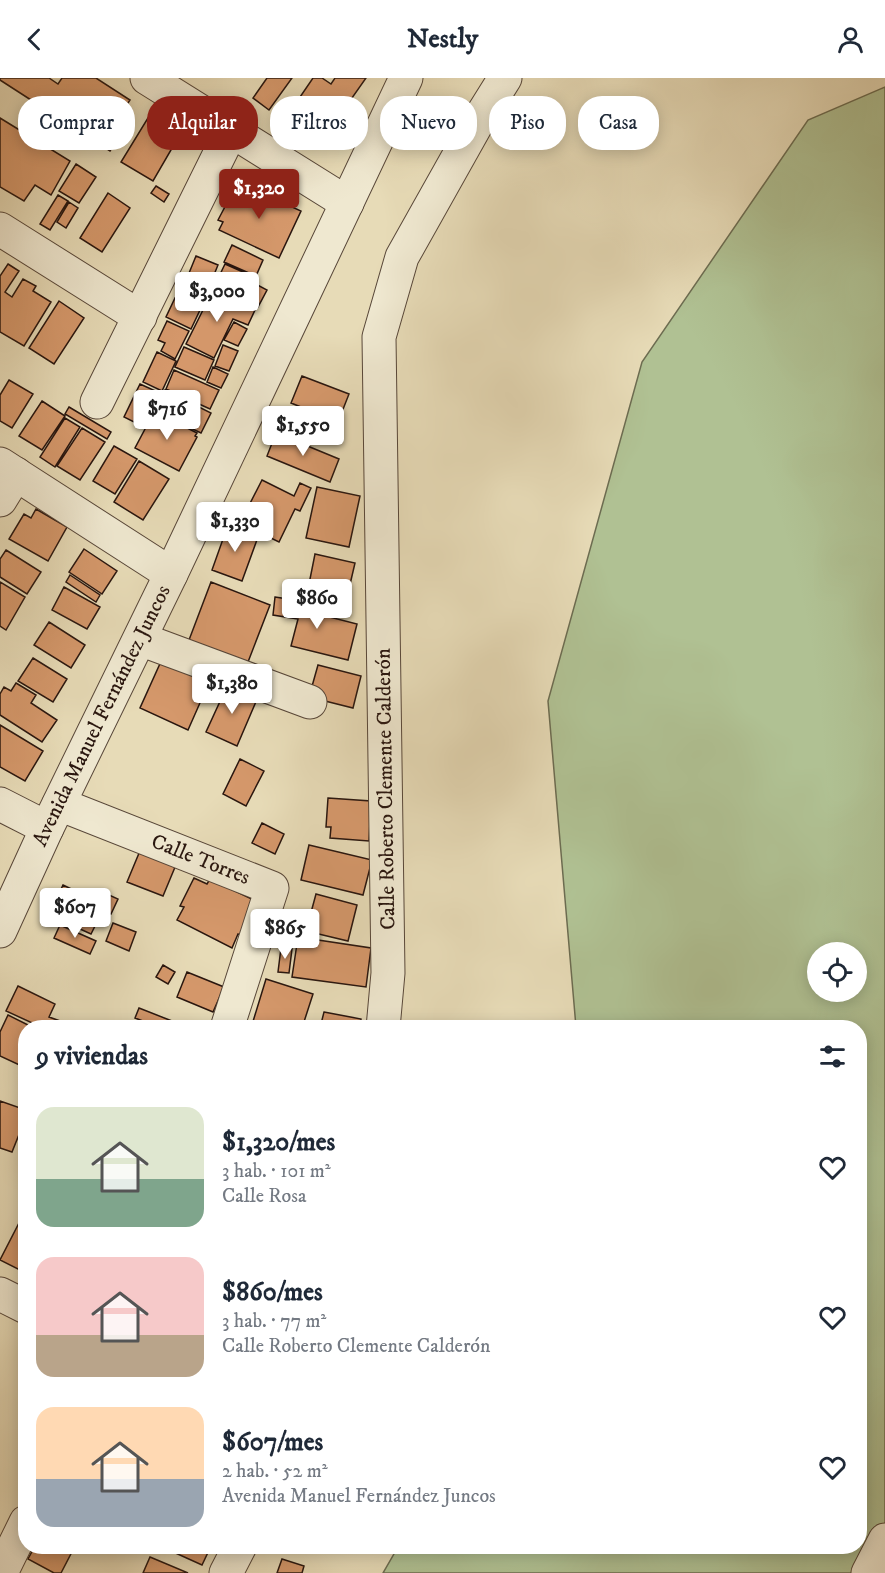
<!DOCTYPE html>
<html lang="es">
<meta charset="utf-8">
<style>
body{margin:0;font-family:"IM FELL DW Pica",serif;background:#f2f2f3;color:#1f2937;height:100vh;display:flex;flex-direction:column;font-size:22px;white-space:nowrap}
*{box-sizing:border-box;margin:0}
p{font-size:20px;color:#747a83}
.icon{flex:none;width:33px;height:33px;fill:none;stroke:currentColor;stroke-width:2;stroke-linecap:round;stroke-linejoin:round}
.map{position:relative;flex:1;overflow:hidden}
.drawer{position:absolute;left:18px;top:942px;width:849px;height:534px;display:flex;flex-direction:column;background:#fff;border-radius:24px;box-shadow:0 3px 15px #0003}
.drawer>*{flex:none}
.top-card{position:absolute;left:18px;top:18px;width:849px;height:54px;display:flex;gap:12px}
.tools{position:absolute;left:807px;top:864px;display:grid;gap:12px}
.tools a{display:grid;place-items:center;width:60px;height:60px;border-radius:50%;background:#fff;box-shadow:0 3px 15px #0003;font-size:30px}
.price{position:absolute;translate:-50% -51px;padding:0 14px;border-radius:6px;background:#fff;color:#222;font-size:20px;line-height:39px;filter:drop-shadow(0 2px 3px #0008)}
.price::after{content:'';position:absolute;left:50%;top:36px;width:18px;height:14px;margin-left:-9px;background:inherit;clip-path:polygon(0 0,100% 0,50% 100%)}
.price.on{background:#8f2418;color:#fff}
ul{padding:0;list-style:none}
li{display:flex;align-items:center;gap:18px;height:150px;padding:0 18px}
li span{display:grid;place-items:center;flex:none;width:168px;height:120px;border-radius:18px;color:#555}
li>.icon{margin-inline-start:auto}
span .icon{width:72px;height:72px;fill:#fffc;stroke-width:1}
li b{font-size:26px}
h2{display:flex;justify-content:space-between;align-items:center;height:72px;padding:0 18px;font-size:26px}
.pill{padding:0 21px;border-radius:24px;background:#fff;box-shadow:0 3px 15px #0003;font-size:21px;line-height:54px}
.pill.on{background:#8f2418;color:#fff}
header{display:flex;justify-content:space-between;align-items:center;height:78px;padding:0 18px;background:#fff;font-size:27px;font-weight:800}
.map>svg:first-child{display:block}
</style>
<header><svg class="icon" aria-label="back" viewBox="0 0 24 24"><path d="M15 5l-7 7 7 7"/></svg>Nestly<svg class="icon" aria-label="person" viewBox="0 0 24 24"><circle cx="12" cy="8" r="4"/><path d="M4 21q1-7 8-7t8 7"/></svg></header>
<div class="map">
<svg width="885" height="1495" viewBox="0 0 885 1495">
<rect width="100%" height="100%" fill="#e7dbb7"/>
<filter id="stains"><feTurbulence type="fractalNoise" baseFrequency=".00333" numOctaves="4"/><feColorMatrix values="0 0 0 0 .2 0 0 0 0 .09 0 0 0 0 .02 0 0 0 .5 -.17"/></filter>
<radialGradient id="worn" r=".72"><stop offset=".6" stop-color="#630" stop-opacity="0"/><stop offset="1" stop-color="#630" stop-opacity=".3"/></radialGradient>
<path fill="#b0c193" stroke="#6c6c51" stroke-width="1.5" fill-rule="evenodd" d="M885,9V1495H383L398,1469L860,1468V950L576,949L548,623L642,284L808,42ZM818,874H856V914H818Z"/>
<path fill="#d5986b" stroke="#29160f" stroke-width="1.5" d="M0,0H49L58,6L62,0H96L130,22L120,37L129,43L110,73L0,2Z
M267,0H292L269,32L253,20Z
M313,0H322L331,6L335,0H366L340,37L327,28L308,56L285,41Z
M151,35L182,53L153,103L121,84Z
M0,40L70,83L51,117L35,107L24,123L0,109Z
M76,86L96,99L79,125L59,113Z
M240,105L301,133L279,180L219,152L223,144L218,142L237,106L240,107Z
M156,108L169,116L164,124L151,115Z
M108,115L130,130L102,174L80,160Z
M58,117L68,123L50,152L40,146Z
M69,124L78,130L66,150L57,144Z
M232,167L263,182L256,198L224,184Z
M196,178L218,187L209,209L187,200Z
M8,186L19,193L5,214L12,219L23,201L36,208L33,213L51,224L24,268L0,254V198Z
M225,186L252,198L242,221L214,209Z
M185,201L211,212L202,230L177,219Z
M252,204L267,212L258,229L243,222Z
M213,212L255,232L248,247L233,241L214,280L186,266Z
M175,220L200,232L191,251L166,239Z
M59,223L84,240L54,286L29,270Z
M167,243L189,253L175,281L161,273L165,265L158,262Z
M234,244L247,251L238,268L224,262Z
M223,267L238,273L229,293L215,288Z
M184,269L214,282L205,302L175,289Z
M157,274L176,283L162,313L143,304Z
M213,289L228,296L221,310L207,304Z
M174,292L219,312L210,331L166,311Z
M302,298L349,316L338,344L291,325Z
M9,302L33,316L12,350L0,343V317Z
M140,306L160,315L144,349L124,339Z
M165,312L211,335L201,355L155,333Z
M42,323L65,338L42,372L19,358Z
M69,329L111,354L107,361L65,336Z
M292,329L336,345L331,357L287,340Z
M156,334L197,355L195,358L197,359L179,393L135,370L153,336L155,337Z
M65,340L80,349L55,389L40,379Z
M283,344L305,353L302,362L279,354Z
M82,350L105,364L80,402L57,388Z
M276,355L339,381L330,404L267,378Z
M114,368L137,381L115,416L93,403Z
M139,383L169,401L143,442L114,424Z
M262,402L294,418L300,405L311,410L300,433L295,431L279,464L240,445Z
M317,409L360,418L349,469L306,460Z
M36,431L67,449L48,483L9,461L24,436L31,440Z
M228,447L258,459L242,503L212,492Z
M84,471L117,493L102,516L69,494Z
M6,472L41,494L27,516L0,499V481Z
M315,476L355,485L348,515L309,506Z
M70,497L100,517L96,524L66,504Z
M0,504L25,519L6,552L0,548Z
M211,504L270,527L248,584L189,562Z
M64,509L100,529L87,551L52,532Z
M275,519L307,524L306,533L357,546L348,582L291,568L298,541L273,537Z
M49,544L85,567L71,590L34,567Z
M163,579L211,600L188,652L140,630Z
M33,580L67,601L53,624L18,603Z
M318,587L361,598L353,630L309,619Z
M16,605L36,617L31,625L57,642L42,664L0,637V616L4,609L11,613Z
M228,606L258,619L237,668L206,654Z
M0,647L43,673L25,703L0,689Z
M240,681L264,693L246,728L223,716Z
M328,720L371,723L369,763L330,760L331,749H326Z
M262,745L284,756L275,776L252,765Z
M309,767L372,782L363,817L301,802Z
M142,768L178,782L163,818L127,804Z
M194,800L207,806L210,801L256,823L242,858L238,856L232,870L177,842L184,829L180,828Z
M63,807L92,821L96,811L118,821L111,836L103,832L91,856L49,837Z
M316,816L357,827L348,863L306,853Z
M113,845L136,854L129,873L106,863Z
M60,847L96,863L90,876L54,860Z
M298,859L371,870L366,909L292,899Z
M281,870L292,871L289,895L278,894Z
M163,887L175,894L168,906L156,899Z
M187,894L224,909L213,934L177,919Z
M266,901L313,916L302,950H251Z
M18,908L55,926L49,939L63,944L61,950H40L39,948L6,933Z
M139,930L172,943L170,950H161L135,940Z
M324,934L361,941L360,950H320Z
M8,937L34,950H26V990L0,978V954Z
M0,1023L26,1032V1039L12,1074L0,1070Z
M19,1145L26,1148V1195L0,1182Z
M35,1468H75L61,1495H54L28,1481Z
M160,1468H211L202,1487Z
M150,1479L188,1495H143Z
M282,1481L304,1488L302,1495H277Z"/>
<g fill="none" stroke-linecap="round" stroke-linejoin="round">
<g stroke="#584739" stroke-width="35">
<g id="minor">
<path d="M147,0L347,125"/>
<path d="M0,151L140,239"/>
<path d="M97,324L231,53"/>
<path d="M0,386L171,496"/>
<path d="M0,422L16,396"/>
<path d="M140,561L310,624"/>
<path d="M0,726L47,750"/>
<path id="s1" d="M59,726L272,810L227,950"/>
<path id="s2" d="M0,853L47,750L171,496L406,0"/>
<path d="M383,950L388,895L379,259L402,179L480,40L505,0"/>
<path d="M0,1216L26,1229"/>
<path d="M1,1495L26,1444"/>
<path d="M226,1495L240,1468"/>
<path d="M868,1495L885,1462"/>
</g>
</g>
<use href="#minor" stroke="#efe8d0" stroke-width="33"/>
</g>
<g text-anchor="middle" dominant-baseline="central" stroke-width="5" stroke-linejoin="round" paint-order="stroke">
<g font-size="21" fill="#29160f" stroke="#efe8d0">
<text stroke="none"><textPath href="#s2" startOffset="238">Avenida Manuel Fernández Juncos</textPath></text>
<text transform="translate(386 711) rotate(-91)">Calle Roberto Clemente Calderón</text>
<text stroke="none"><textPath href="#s1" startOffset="152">Calle Torres</textPath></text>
</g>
</g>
<rect width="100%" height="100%" filter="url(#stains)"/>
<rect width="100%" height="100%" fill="url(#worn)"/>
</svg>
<div class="tools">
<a><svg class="icon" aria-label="locate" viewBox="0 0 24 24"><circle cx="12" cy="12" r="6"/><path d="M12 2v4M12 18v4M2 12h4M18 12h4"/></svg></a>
</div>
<b class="price on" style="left:259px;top:142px">$1,320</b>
<b class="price" style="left:217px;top:245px">$3,000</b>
<b class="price" style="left:167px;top:363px">$716</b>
<b class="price" style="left:303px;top:379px">$1,550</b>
<b class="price" style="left:235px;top:475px">$1,330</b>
<b class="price" style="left:317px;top:552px">$860</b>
<b class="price" style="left:232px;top:637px">$1,380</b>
<b class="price" style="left:75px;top:861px">$607</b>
<b class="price" style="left:285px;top:882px">$865</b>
<div class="top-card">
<a class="pill">Comprar</a>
<a class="pill on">Alquilar</a>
<a class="pill">Filtros</a>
<a class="pill">Nuevo</a>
<a class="pill">Piso</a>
<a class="pill">Casa</a>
</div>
<section class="drawer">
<h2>9 viviendas<svg class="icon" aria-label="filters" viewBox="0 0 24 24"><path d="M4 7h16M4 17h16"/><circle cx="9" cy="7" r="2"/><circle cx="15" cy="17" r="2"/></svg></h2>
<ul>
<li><span style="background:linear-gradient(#dfe7d0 60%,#7fa58c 0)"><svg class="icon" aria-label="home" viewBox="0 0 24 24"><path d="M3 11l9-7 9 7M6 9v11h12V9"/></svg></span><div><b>$1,320/mes</b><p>3 hab. · 101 m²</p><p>Calle Rosa</p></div><svg class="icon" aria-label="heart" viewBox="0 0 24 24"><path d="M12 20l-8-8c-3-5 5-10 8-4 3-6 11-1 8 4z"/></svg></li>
<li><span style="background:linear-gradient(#f6c9c9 65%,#b9a48a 0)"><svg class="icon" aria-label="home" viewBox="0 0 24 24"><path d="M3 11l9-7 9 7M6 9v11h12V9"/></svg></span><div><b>$860/mes</b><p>3 hab. · 77 m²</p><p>Calle Roberto Clemente Calderón</p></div><svg class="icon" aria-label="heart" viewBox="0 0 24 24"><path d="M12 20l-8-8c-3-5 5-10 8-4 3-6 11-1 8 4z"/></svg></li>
<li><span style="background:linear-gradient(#ffd9b3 60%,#9aa5b1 0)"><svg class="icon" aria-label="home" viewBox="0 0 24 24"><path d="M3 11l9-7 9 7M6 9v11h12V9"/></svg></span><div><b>$607/mes</b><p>2 hab. · 52 m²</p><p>Avenida Manuel Fernández Juncos</p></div><svg class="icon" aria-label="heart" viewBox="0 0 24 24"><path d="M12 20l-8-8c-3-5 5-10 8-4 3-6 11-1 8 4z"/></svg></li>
</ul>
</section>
</div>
